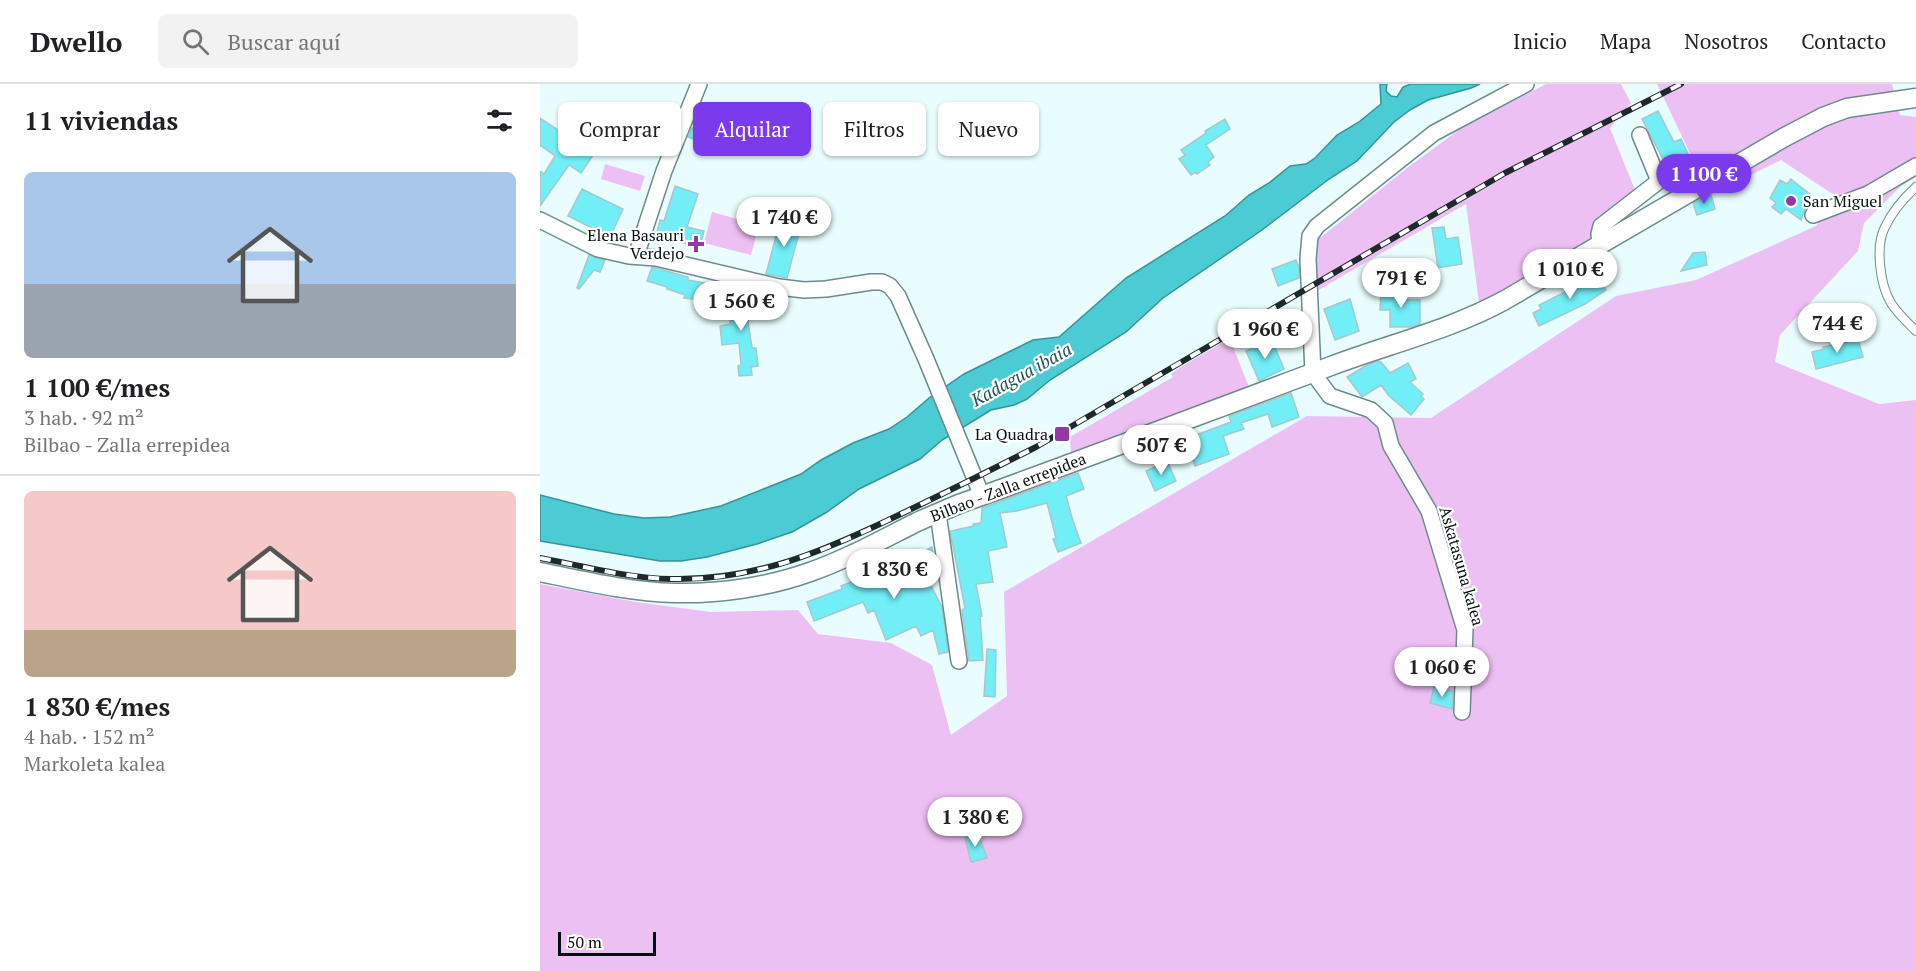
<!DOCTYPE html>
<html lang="es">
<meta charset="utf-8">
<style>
body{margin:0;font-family:"PT Serif",serif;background:#f2f2f2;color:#202124;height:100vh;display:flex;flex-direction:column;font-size:22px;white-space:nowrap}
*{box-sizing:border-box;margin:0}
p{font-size:20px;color:#757577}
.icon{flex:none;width:33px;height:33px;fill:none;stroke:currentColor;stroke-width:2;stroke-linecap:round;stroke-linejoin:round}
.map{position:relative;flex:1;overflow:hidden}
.panel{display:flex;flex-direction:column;background:#fff;width:540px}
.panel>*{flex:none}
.top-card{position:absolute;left:18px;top:18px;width:570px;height:54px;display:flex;gap:12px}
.scale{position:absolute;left:18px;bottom:15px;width:98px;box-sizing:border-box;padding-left:6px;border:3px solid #041010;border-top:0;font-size:16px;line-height:21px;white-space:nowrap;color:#041010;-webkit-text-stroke:4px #fff;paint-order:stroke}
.price{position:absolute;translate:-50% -51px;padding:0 14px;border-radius:21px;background:#fff;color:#222;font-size:20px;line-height:39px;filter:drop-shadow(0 2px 3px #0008)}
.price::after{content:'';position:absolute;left:50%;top:36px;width:18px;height:14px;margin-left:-9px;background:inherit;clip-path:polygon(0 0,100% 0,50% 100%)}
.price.current{background:#7c3aed;color:#fff}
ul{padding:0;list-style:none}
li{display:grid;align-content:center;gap:12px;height:318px;padding:0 24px}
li+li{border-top:2px solid #e0e0e0}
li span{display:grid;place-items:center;height:186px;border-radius:9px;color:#555}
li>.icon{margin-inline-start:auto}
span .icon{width:108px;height:108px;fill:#fffc;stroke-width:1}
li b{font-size:26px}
h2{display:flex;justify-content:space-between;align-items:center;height:72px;padding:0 24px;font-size:26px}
.pill{padding:0 21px;border-radius:9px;background:#fff;box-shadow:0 2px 4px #0004;font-size:21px;line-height:54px}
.pill.current{background:#7c3aed;color:#fff}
header{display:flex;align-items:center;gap:36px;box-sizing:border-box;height:84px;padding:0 30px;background:#fff;border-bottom:2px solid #e0e0e0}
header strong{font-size:28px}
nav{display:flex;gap:33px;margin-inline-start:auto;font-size:21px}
.search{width:420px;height:54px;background:#f2f2f2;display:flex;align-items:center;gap:15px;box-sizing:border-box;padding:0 21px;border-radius:9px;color:#757577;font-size:22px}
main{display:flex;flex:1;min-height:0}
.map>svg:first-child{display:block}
</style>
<header>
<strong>Dwello</strong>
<div class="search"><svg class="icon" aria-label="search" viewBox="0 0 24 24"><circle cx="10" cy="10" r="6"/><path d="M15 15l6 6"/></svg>Buscar aquí</div>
<nav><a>Inicio</a><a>Mapa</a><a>Nosotros</a><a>Contacto</a></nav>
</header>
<main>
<section class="panel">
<h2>11 viviendas<svg class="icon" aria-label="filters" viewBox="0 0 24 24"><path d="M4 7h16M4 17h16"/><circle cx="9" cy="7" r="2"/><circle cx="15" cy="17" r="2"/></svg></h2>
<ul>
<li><span style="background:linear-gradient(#a9c7e8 60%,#9aa5b1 0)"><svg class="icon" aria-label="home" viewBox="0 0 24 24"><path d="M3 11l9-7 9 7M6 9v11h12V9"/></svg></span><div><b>1 100 €/mes</b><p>3 hab. · 92 m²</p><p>Bilbao - Zalla errepidea</p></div></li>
<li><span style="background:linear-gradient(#f6c9c9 75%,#b9a48a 0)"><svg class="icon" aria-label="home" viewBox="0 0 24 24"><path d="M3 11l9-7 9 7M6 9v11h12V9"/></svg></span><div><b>1 830 €/mes</b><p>4 hab. · 152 m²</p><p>Markoleta kalea</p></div></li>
</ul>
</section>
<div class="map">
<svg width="1376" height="887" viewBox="0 0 1376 887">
<rect width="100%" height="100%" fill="#e9fdfe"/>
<path fill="#edc0f3" d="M1006,0H1081L1091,19L1070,44L1097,111L1054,153L939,219L926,120L775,208V158L867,84L920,45Z
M1117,0H1352L1360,31L1376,33V93L1360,103L1324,139L1318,167L1240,251L1235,278L1339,320L1376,316V887H0V500L96,518L171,528L258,526L278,550L351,559L392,581L411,651L467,612L464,508L767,332L891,334L1076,212L1156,196L1276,142L1297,113L1241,76L1170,111Z
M65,80L105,92L100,107L61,95Z
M172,128L219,141L211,171L164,159Z
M733,229L735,235L691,258L709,303L531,371L530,353L633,293L631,290L639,284Z"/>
<path fill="#4bcbd3" stroke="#369398" stroke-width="1.5" d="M840,0H847L846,7L851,12L857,13L863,3L871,0H940L931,4L888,16L870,26L854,38L817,77L789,95L722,146L623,214L586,248L510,296L487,315L474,321L451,326L402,356L380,375L319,405L287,428L252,448L217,460L167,473L141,477H120L0,457V411L74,430L104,434L130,433L181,422L261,390L281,376L313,359L349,345L367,333L389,314L424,290L493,256L519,253L586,194L685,132L709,111L729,99L750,82L766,80L775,74L797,51L819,38L841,20Z"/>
<path fill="#72eef6" stroke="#a7c8ca" stroke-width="1.5" d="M1118,27L1134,58L1141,55L1151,76L1147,78L1156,92L1137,102L1102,35Z
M125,33L134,37L120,71L111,67Z
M0,34L54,70L41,89L29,81L0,122V87L4,90L15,72L0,61Z
M685,35L690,45L666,61L674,73L668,78L670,81L657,90L656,88L651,91L639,75L645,71L641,66L666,49L665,47Z
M152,44L172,53L168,61L148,53Z
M1251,95L1270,110L1266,115L1273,120L1265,125L1261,136L1246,125L1241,130L1232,123L1236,119L1230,114L1240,96L1247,100Z
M135,102L158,110L147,143L164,147L160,163L116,152L120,136L124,137Z
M42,105L83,125L70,153L28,132Z
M1171,111L1175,125L1157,131L1153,119Z
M241,133L262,138L247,194L226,190Z
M904,143L906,155L918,153L922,180L898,184L892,144Z
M1165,168L1167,181L1141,187L1153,169Z
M49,171L65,176L60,188L54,186L39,205L37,204Z
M756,176L759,183V194L738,202L732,185Z
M112,183L148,193V196L171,200L170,217L144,214L145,211L127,205V203L107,197Z
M1054,190L1056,194L1058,193L1066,206L1045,220L999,242L993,229L1001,225L999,221L1035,203L1034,202Z
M193,207L211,208L208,238L212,264H216L218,282L211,283L212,291L199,292L198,282L201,281L199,259L182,261L180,242L190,240Z
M841,207L868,208L867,216H880V240L870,243H850V226H840Z
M810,215L819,247L795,256L784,225Z
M1318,255L1323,273L1276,285L1272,268L1284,265L1283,263Z
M732,256L744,285L719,297L706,267Z
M838,277L841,278L850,289L868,279L876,295L870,298L883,310L881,312L884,315L871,331L849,312L841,301L822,313L807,293L827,281Z
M751,309L759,333L732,343L728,330L701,339L704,345L683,352L689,370L655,382L647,360L658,356L656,351L691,338L689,332Z
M627,377L636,397L615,407L606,387Z
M538,389L544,405L526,412L533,437L541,459L518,468L513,455L516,454L507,419L477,427L460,429L467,463L448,467L453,498L436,500L442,532H440L443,576L429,577L422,526L425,524L410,447L434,442L433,440L441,439L442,424Z
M392,463L396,487L386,492L402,523L408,568L399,570L393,546L381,552L376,542L346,556L334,526L328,529L323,518L274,537L267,518L302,505L301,502L324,493L328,502L354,492L349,482L375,469L377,471Z
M447,565L456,566L455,613L444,612Z
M907,568L903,586L890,584L893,571Z
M894,603L913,607L912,625L890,619Z
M438,750L447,774L431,778L425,754Z"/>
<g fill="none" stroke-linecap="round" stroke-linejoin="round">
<g stroke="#6c8b8d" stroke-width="10">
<path id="service" d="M1376,103C1364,114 1352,128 1345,143C1335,162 1340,201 1351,219C1358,230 1367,238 1376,247"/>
</g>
<g stroke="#6c8b8d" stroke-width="18">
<path id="minor" d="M1273,131L1328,110L1376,82
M0,136L58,165L89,172L116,174L239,203L264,206L286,205L331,198H342L350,202L358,212L386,275L442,412
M1060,161L1059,150L1061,142L1119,97L1100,51
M96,172L124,87L159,0
M398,429L419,577
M922,628L925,546L889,427L851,362L845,339L831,326L790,312L773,289L768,175L770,152L777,142L894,49L986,0"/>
</g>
<g stroke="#6c8b8d" stroke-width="21">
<path id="tertiary" d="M0,488C44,497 90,508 135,509C179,510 228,503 270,488C307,475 341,456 377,438C390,432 405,426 419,420C543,376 667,328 791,282C849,260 910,246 965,216L1243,54L1283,33L1307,24L1376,14"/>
</g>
<use href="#service" stroke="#fff" stroke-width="8"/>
<use href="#minor" stroke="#fff" stroke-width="15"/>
<use href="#tertiary" stroke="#fff" stroke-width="18"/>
<g stroke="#1d292a" stroke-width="6">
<path id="rail" d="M0,474C43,482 87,494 131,495C218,497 289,465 365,428C409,407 453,385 496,363L965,89L1141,0"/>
</g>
<use href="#rail" stroke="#fff" stroke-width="4" stroke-dasharray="11" stroke-linecap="butt"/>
</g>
<g fill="#9538a2" stroke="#fff" stroke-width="2">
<circle cx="1251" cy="117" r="6"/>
<path d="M153 151h6v6h6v6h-6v6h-6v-6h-6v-6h6z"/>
<rect x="514" y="342" width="16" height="16" rx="3"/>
</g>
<g text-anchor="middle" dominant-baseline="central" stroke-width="4.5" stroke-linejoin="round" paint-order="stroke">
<g font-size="16" fill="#041010" stroke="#fff" text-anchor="end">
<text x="1263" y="117" text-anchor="start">San Miguel</text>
<text x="144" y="151">Elena Basauri<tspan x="144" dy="18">Verdejo</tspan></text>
<text x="508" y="350">La Quadra</text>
</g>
<g font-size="16" fill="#041010" stroke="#fff">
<text transform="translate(468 403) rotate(-21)">Bilbao - Zalla errepidea</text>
<text transform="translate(922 482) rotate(74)">Askatasuna kalea</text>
</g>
<g font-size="18" font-style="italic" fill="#1d5356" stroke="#fff">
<text transform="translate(481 290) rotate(-29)">Kadagua ibaia</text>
</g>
</g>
</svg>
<div class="scale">50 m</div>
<b class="price current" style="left:1164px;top:121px">1 100 €</b>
<b class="price" style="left:244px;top:164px">1 740 €</b>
<b class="price" style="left:1030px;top:216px">1 010 €</b>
<b class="price" style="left:861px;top:225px">791 €</b>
<b class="price" style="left:201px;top:248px">1 560 €</b>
<b class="price" style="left:1297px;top:270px">744 €</b>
<b class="price" style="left:725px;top:276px">1 960 €</b>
<b class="price" style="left:621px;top:392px">507 €</b>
<b class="price" style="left:354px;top:516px">1 830 €</b>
<b class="price" style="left:902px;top:614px">1 060 €</b>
<b class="price" style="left:435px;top:764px">1 380 €</b>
<div class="top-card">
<a class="pill">Comprar</a>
<a class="pill current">Alquilar</a>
<a class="pill">Filtros</a>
<a class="pill">Nuevo</a>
</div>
</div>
</main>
